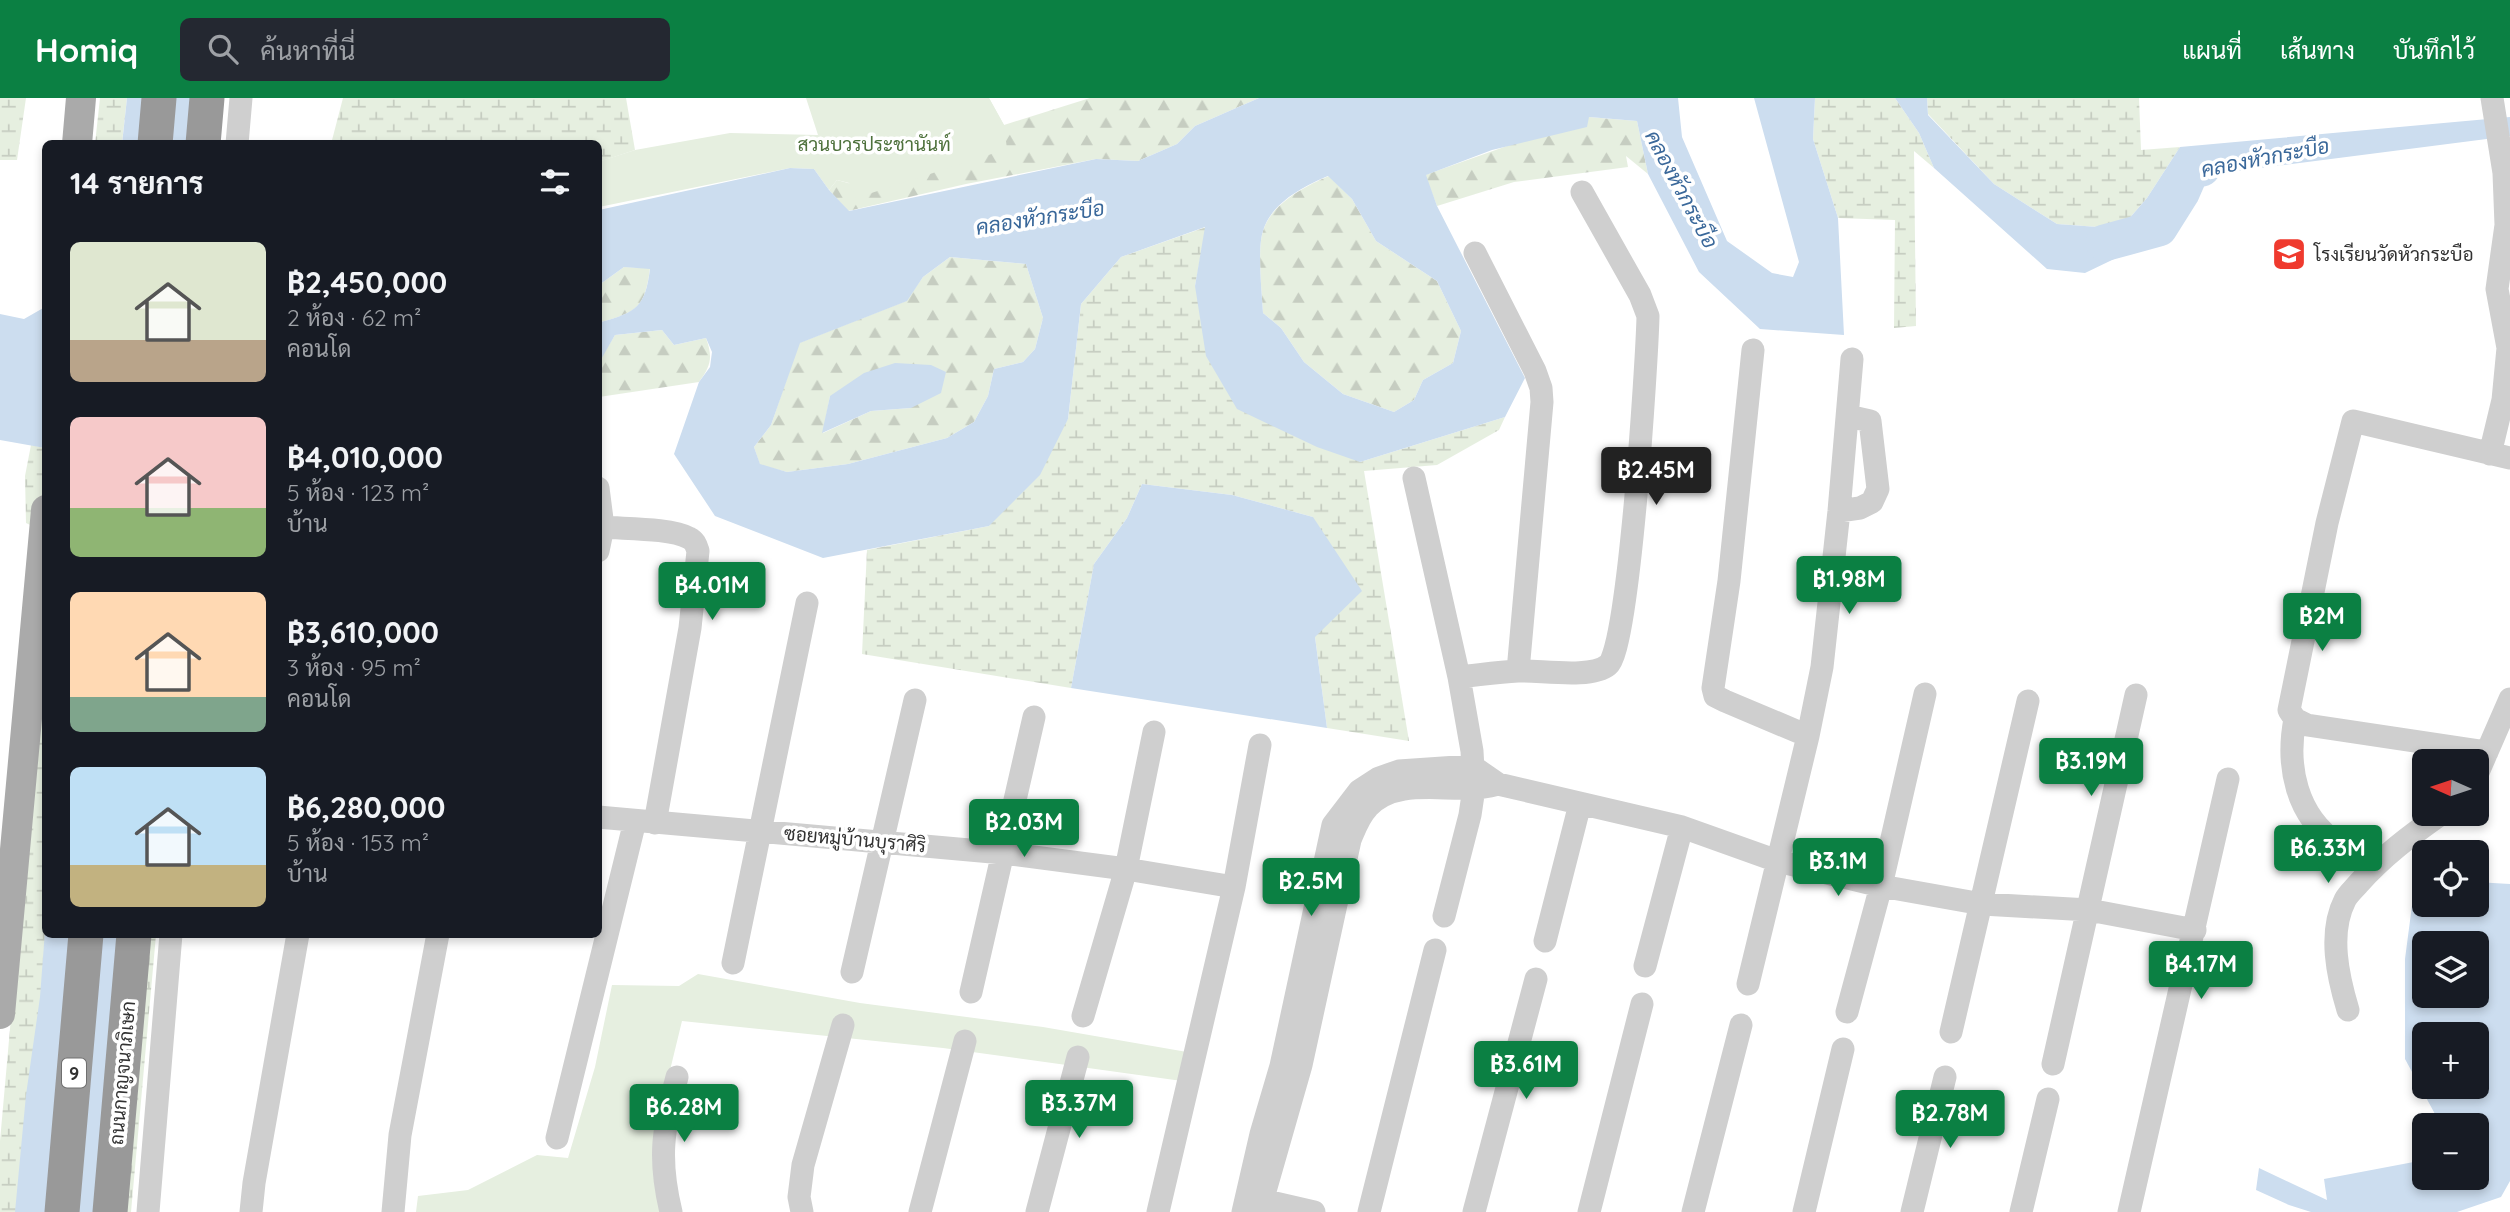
<!DOCTYPE html>
<html lang="th">
<meta charset="utf-8">
<style>
body{margin:0;font-family:Quicksand,Sarabun,sans-serif;background:#242831;color:#f1f3f6;height:100vh;display:flex;flex-direction:column;font-size:26px;white-space:nowrap}
*{box-sizing:border-box;margin:0}
p{font-size:23px;color:#9ea1a6}
.icon{flex:none;width:38px;height:38px;fill:none;stroke:currentColor;stroke-width:2;stroke-linecap:round;stroke-linejoin:round}
.map{position:relative;flex:1;overflow:hidden}
.details{position:absolute;left:42px;top:42px;width:560px;height:798px;display:flex;flex-direction:column;background:#171b24;border-radius:10px;box-shadow:0 4px 10px #0003}
.details>*{flex:none}
.needle{width:46px;rotate:273deg}
.tools{position:absolute;left:2412px;top:651px;display:grid;gap:14px}
.tools a{display:grid;place-items:center;width:77px;height:77px;border-radius:10px;background:#171b24;box-shadow:0 4px 10px #0003;font-size:35px}
.price{position:absolute;translate:-50% -60px;padding:0 16px;border-radius:7px;background:#0b8043;color:#fff;font-size:23px;line-height:46px;filter:drop-shadow(0 2px 4px #0008)}
.price::after{content:'';position:absolute;left:50%;top:42px;width:21px;height:16px;margin-left:-10px;background:inherit;clip-path:polygon(0 0,100% 0,50% 100%)}
.price.active{background:#222;color:#fff}
ul{padding:0;list-style:none}
li{display:flex;align-items:center;gap:21px;height:175px;padding:0 28px}
li span{display:grid;place-items:center;flex:none;width:196px;height:140px;border-radius:10px;color:#555}
li>.icon{margin-inline-start:auto}
span .icon{width:84px;height:84px;fill:#fffc;stroke-width:1}
li b{font-size:30px}
h2{display:flex;justify-content:space-between;align-items:center;height:84px;padding:0 28px;font-size:30px}
header{display:flex;align-items:center;gap:42px;box-sizing:border-box;height:98px;padding:0 35px;background:#0b8043;color:#fff}
header strong{font-size:33px}
nav{display:flex;gap:38px;margin-inline-start:auto;font-size:24px}
.search{width:490px;height:63px;background:#242831;display:flex;align-items:center;gap:18px;box-sizing:border-box;padding:0 24px;border-radius:10px;color:#9ea1a6;font-size:26px}
.map>svg:first-child{display:block}
</style>
<header>
<strong>Homiq</strong>
<div class="search"><svg class="icon" aria-label="search" viewBox="0 0 24 24"><circle cx="10" cy="10" r="6"/><path d="M15 15l6 6"/></svg>ค้นหาที่นี่</div>
<nav><a>แผนที่</a><a>เส้นทาง</a><a>บันทึกไว้</a></nav>
</header>
<div class="map">
<svg width="2510" height="1114" viewBox="0 0 2510 1114">
<defs>
<pattern id="forest-firs" width="22" height="20" patternUnits="userSpaceOnUse" patternTransform="scale(1.75)"><rect width="22" height="20" fill="#e6efe0"/><path d="M5 1l3.5 6h-7zM16 11l3.5 6h-7z" fill="#c6cdc1"/></pattern>
<pattern id="wetland-marsh" width="20" height="14" patternUnits="userSpaceOnUse" patternTransform="scale(1.75)"><rect width="20" height="14" fill="#e6efe0"/><path d="M1 5h8M5 5V1M11 12h8M15 12V8" fill="none" stroke="#c6cdc1"/></pattern>
</defs>
<rect width="100%" height="100%" fill="#fff"/>
<path fill="url(#forest-firs)" fill-rule="evenodd" d="M965,0H989L1004,27L1090,0H1259L1195,28L1177,46L1138,63L1096,61L966,86L848,113L829,92L837,82L870,91Z
M1589,19L1637,23L1648,76L1626,58L1628,69L1514,84L1437,108L1425,77Z
M1329,78L1352,101L1376,143L1437,183L1461,233L1453,265L1423,282L1414,302L1394,314L1343,296L1304,264L1281,230L1263,215C1262,196 1257,151 1263,133C1271,106 1305,88 1329,78Z
M950,159L1026,166L1043,220L1035,251L1023,264L994,271L988,298L974,324L947,340L848,366L787,374L760,367L754,349L771,327L799,245L906,203L923,179ZM830,298L911,310L871,313L823,335Z
M624,169L650,170C645,209 638,214 601,224L599,222V187Z
M662,232L674,247L706,240C713,259 711,268 699,284L599,299L598,265L615,237Z"/>
<path fill="url(#wetland-marsh)" d="M0,0H26L17,62H0Z
M100,0H127L122,45L95,46Z
M343,0H626L635,52L599,64L598,46H331Z
M1815,0H1895L1919,35L1934,70L1914,53L1916,228L1894,230L1895,122L1838,120L1813,41Z
M1927,0H2139L2141,52L2180,49L2147,100L2127,123L2098,129L2057,126L1994,86L1928,16Z
M1206,129L1195,188L1360,364L1505,319L1499,332L1437,367L1364,373L1409,643L1327,630L1315,539L1313,419L1232,397L1142,386L1127,420L1094,466L1071,590L862,556L867,452L989,428L1068,321L1081,206L1121,159Z
M31,347L45,350V434L26,425L25,378Z
M45,538L46,836L156,837L131,1114H0V1043Z"/>
<path fill="#e6efe0" d="M806,0H989L1004,27L1007,51L856,100L849,85L837,82L829,92L814,71L790,70L599,109L598,64L635,52L730,35L818,37Z
M698,876L860,905L1043,929L1187,954L1182,983L943,950L682,923L654,1038L664,1114H416L418,1098L468,1092L537,1057L568,1060L595,969L612,887L679,888Z"/>
<path fill="#ccddef" fill-rule="evenodd" d="M127,0H211V45L122,46Z
M1259,0H1678L1682,39L1727,143L1772,175L1793,179L1799,164L1754,0H1815L1813,41L1838,120L1844,237L1760,231L1699,174L1648,76L1637,23L1589,19L1587,29L1492,52L1426,77L1437,108L1525,280L1505,319L1360,364L1317,349L1237,311L1206,258L1195,188L1205,129L1121,159L1081,206L1068,321L1040,377L989,428L823,460L715,418L674,356L699,284L710,269L712,254L706,240L674,247L662,232L615,237L599,265V222L601,224C637,214 645,209 650,171L624,169L599,187V112L790,70L814,71L829,92L849,113L1096,61L1138,63L1177,46L1195,28ZM1328,78L1352,101L1376,143L1437,183L1461,233L1453,265L1423,282L1414,302L1394,314L1343,296L1304,264L1281,230L1263,215C1262,195 1257,151 1263,133C1271,105 1304,88 1328,78ZM950,159L1026,166L1043,220L1035,251L1023,264L994,271L988,298L974,324L947,340L848,366L787,374L760,366L754,349L771,327L800,245L907,203L923,179Z
M1895,0H1927L1928,17L1994,86L2057,126L2098,129L2127,123L2147,100L2180,49L2510,19V38L2198,78L2137,150L2085,175L2047,171L1934,70L1919,35Z
M45,209V350L0,342V216L24,221Z
M895,265L931,267L946,274L941,295L911,310L871,313L822,335L830,298L864,275Z
M1142,386L1232,397L1313,419L1362,493L1315,539L1327,630L1071,590L1094,466L1127,420Z
M2424,784V807H2476V784L2510,786V1083L2501,1099L2457,1114H2311L2289,1107L2256,1092L2259,1070L2327,1102L2324,1081L2419,1063L2424,1058V1080H2476V1027H2441L2405,961V861L2414,792ZM2424,845H2476V898H2424ZM2424,936H2476V989H2424Z
M45,833L46,836L148,837L123,1114H15L26,997L40,899Z"/>
<g fill="none" stroke-linecap="round" stroke-linejoin="round">
<path stroke="#ccddef" stroke-width="37" d="M2104,145L2159,130L2181,95L2191,72L2202,70"/>
<path stroke="#cfcfcf" stroke-width="23" d="M237,46L241,0
M1475,155L1535,273L1541,290L1542,304L1518,573
M1753,252L1729,483L1713,590L1715,598L1725,603L1808,638
M2490,356L2503,302L2508,250L2497,191L2506,127L2504,75L2492,0
M1414,380L1459,579L1472,653L1474,690L1470,717L1444,818
M598,390L603,429L598,453
M1839,413L1860,410L1872,404L1878,391L1870,323L1848,318
M603,429C625,431 671,430 689,440C695,443 696,447 698,453L690,530L655,725
M1459,579C1479,577 1498,574 1518,573C1540,572 1591,581 1608,567C1629,551 1647,262 1648,218L1640,197L1582,94
M2295,621C2286,668 2296,718 2338,746C2350,754 2365,759 2378,764
M2487,654L2307,627L2295,621L2289,612L2327,425L2353,323L2510,360
M2476,679L2510,601
M598,719L1003,755L1126,771L1234,789
M1545,843L1580,706
M733,865L807,505
M1645,868L1682,729
M852,874L915,602
M1748,886L1808,638L1822,569L1839,413L1852,261
M971,894L1034,619
M2348,912C2338,879 2328,835 2345,802C2348,796 2355,790 2359,785C2383,758 2411,737 2441,716
M1847,914L1881,788L1925,596
M1083,918L1126,771L1154,634
M1951,934L2028,603
M2053,966L2136,597
M557,1040L635,723
M1250,1099L1314,1114
M148,1114L171,836
M251,1114L254,1085L298,836
M393,1114L400,1037L438,836
M671,1114C658,1060 663,1031 677,979
M802,1114L799,1099L803,1067L843,927
M920,1114L965,943
M1037,1114L1078,959
M1158,1114L1234,789L1260,647
M1243,1114L1261,1036L1281,968L1333,727L1359,693L1379,680L1399,673L1472,668L1498,686L1682,729L1777,763L1881,788L1982,806L2089,812L2195,832
M1259,1114L1301,967L1350,742C1355,730 1359,718 1368,709C1394,681 1438,692 1472,690C1481,690 1490,688 1498,686
M1369,1114L1435,852
M1474,1114L1536,881
M1589,1114L1642,906
M1693,1114L1741,927
M1804,1114L1843,951
M1912,1114L1945,979
M2021,1114L2048,1001
M2129,1114L2228,681"/>
<path stroke="#aaa" stroke-width="30" d="M77,46L81,0
M0,916L46,412"/>
<path stroke="#999" stroke-width="35" d="M155,46L159,0
M203,46L207,0
M62,1114L86,836
M110,1114L134,836"/>
</g>
<defs>
<g id="school-square" transform="scale(1.75)"><rect x="-9" y="-9" width="18" height="18" rx="4" fill="#ef3a2e" stroke="#fff"/><path d="M0-5L7-2L0 1L-7-2ZM-4 1L0 2.5L4 1V4Q0 6-4 4Z" fill="#fff"/></g>
</defs>
<g fill-rule="evenodd">
<use href="#school-square" x="2289" y="156"/>
</g>
<g text-anchor="middle" dominant-baseline="central" stroke-width="7" stroke-linejoin="round" paint-order="stroke">
<rect fill="#fff" stroke="#707070" stroke-width="2" x="62" y="960.5" width="24" height="29" rx="5"/>
<g font-size="18" font-weight="bold" fill="#323232">
<text x="74" y="975">9</text>
</g>
<g font-size="19" fill="#4e713c" stroke="#fff">
<text x="874" y="46">สวนบวรประชานันท์</text>
</g>
<g font-size="19" fill="#323232" stroke="#fff" text-anchor="start">
<text x="2314" y="156">โรงเรียนวัดหัวกระบือ</text>
</g>
<g font-size="19" fill="#323232" stroke="#fff">
<text transform="translate(855 741) rotate(5)">ซอยหมู่บ้านบุราศิริ</text>
<text transform="translate(122 975) rotate(-85)">ถนนกาญจนาภิเษก</text>
</g>
<g font-size="21" font-style="italic" fill="#3a689a" stroke="#fff">
<text transform="translate(2265 59) rotate(-11)">คลองหัวกระบือ</text>
<text transform="translate(1682 91) rotate(62)">คลองหัวกระบือ</text>
<text transform="translate(1040 119) rotate(-9)">คลองหัวกระบือ</text>
</g>
</g>
</svg>
<div class="tools">
<a><svg class="needle" viewBox="-14 -14 28 28"><path d="M0-13l5 13h-10z" fill="#e53935"/><path d="M0 13l5-13h-10z" fill="#9ea1a6"/></svg></a>
<a><svg class="icon" aria-label="locate" viewBox="0 0 24 24"><circle cx="12" cy="12" r="6"/><path d="M12 2v4M12 18v4M2 12h4M18 12h4"/></svg></a>
<a><svg class="icon" aria-label="layers" viewBox="0 0 24 24"><path d="M12 4l9 5-9 5-9-5zM3 14l9 5 9-5"/></svg></a>
<a>+</a>
<a>−</a>
</div>
<b class="price active" style="left:1656px;top:409px">฿2.45M</b>
<b class="price" style="left:1849px;top:518px">฿1.98M</b>
<b class="price" style="left:712px;top:524px">฿4.01M</b>
<b class="price" style="left:2322px;top:555px">฿2M</b>
<b class="price" style="left:2091px;top:700px">฿3.19M</b>
<b class="price" style="left:1024px;top:761px">฿2.03M</b>
<b class="price" style="left:2328px;top:787px">฿6.33M</b>
<b class="price" style="left:1838px;top:800px">฿3.1M</b>
<b class="price" style="left:1311px;top:820px">฿2.5M</b>
<b class="price" style="left:2201px;top:903px">฿4.17M</b>
<b class="price" style="left:1526px;top:1003px">฿3.61M</b>
<b class="price" style="left:1079px;top:1042px">฿3.37M</b>
<b class="price" style="left:684px;top:1046px">฿6.28M</b>
<b class="price" style="left:1950px;top:1052px">฿2.78M</b>
<section class="details">
<h2>14 รายการ<svg class="icon" aria-label="filters" viewBox="0 0 24 24"><path d="M4 7h16M4 17h16"/><circle cx="9" cy="7" r="2"/><circle cx="15" cy="17" r="2"/></svg></h2>
<ul>
<li><span style="background:linear-gradient(#dfe7d0 70%,#b9a48a 0)"><svg class="icon" aria-label="home" viewBox="0 0 24 24"><path d="M3 11l9-7 9 7M6 9v11h12V9"/></svg></span><div><b>฿2,450,000</b><p>2 ห้อง · 62 m²</p><p>คอนโด</p></div></li>
<li><span style="background:linear-gradient(#f6c9c9 65%,#8fb573 0)"><svg class="icon" aria-label="home" viewBox="0 0 24 24"><path d="M3 11l9-7 9 7M6 9v11h12V9"/></svg></span><div><b>฿4,010,000</b><p>5 ห้อง · 123 m²</p><p>บ้าน</p></div></li>
<li><span style="background:linear-gradient(#ffd9b3 75%,#7fa58c 0)"><svg class="icon" aria-label="home" viewBox="0 0 24 24"><path d="M3 11l9-7 9 7M6 9v11h12V9"/></svg></span><div><b>฿3,610,000</b><p>3 ห้อง · 95 m²</p><p>คอนโด</p></div></li>
<li><span style="background:linear-gradient(#bfe0f5 70%,#c2b280 0)"><svg class="icon" aria-label="home" viewBox="0 0 24 24"><path d="M3 11l9-7 9 7M6 9v11h12V9"/></svg></span><div><b>฿6,280,000</b><p>5 ห้อง · 153 m²</p><p>บ้าน</p></div></li>
</ul>
</section>
</div>
